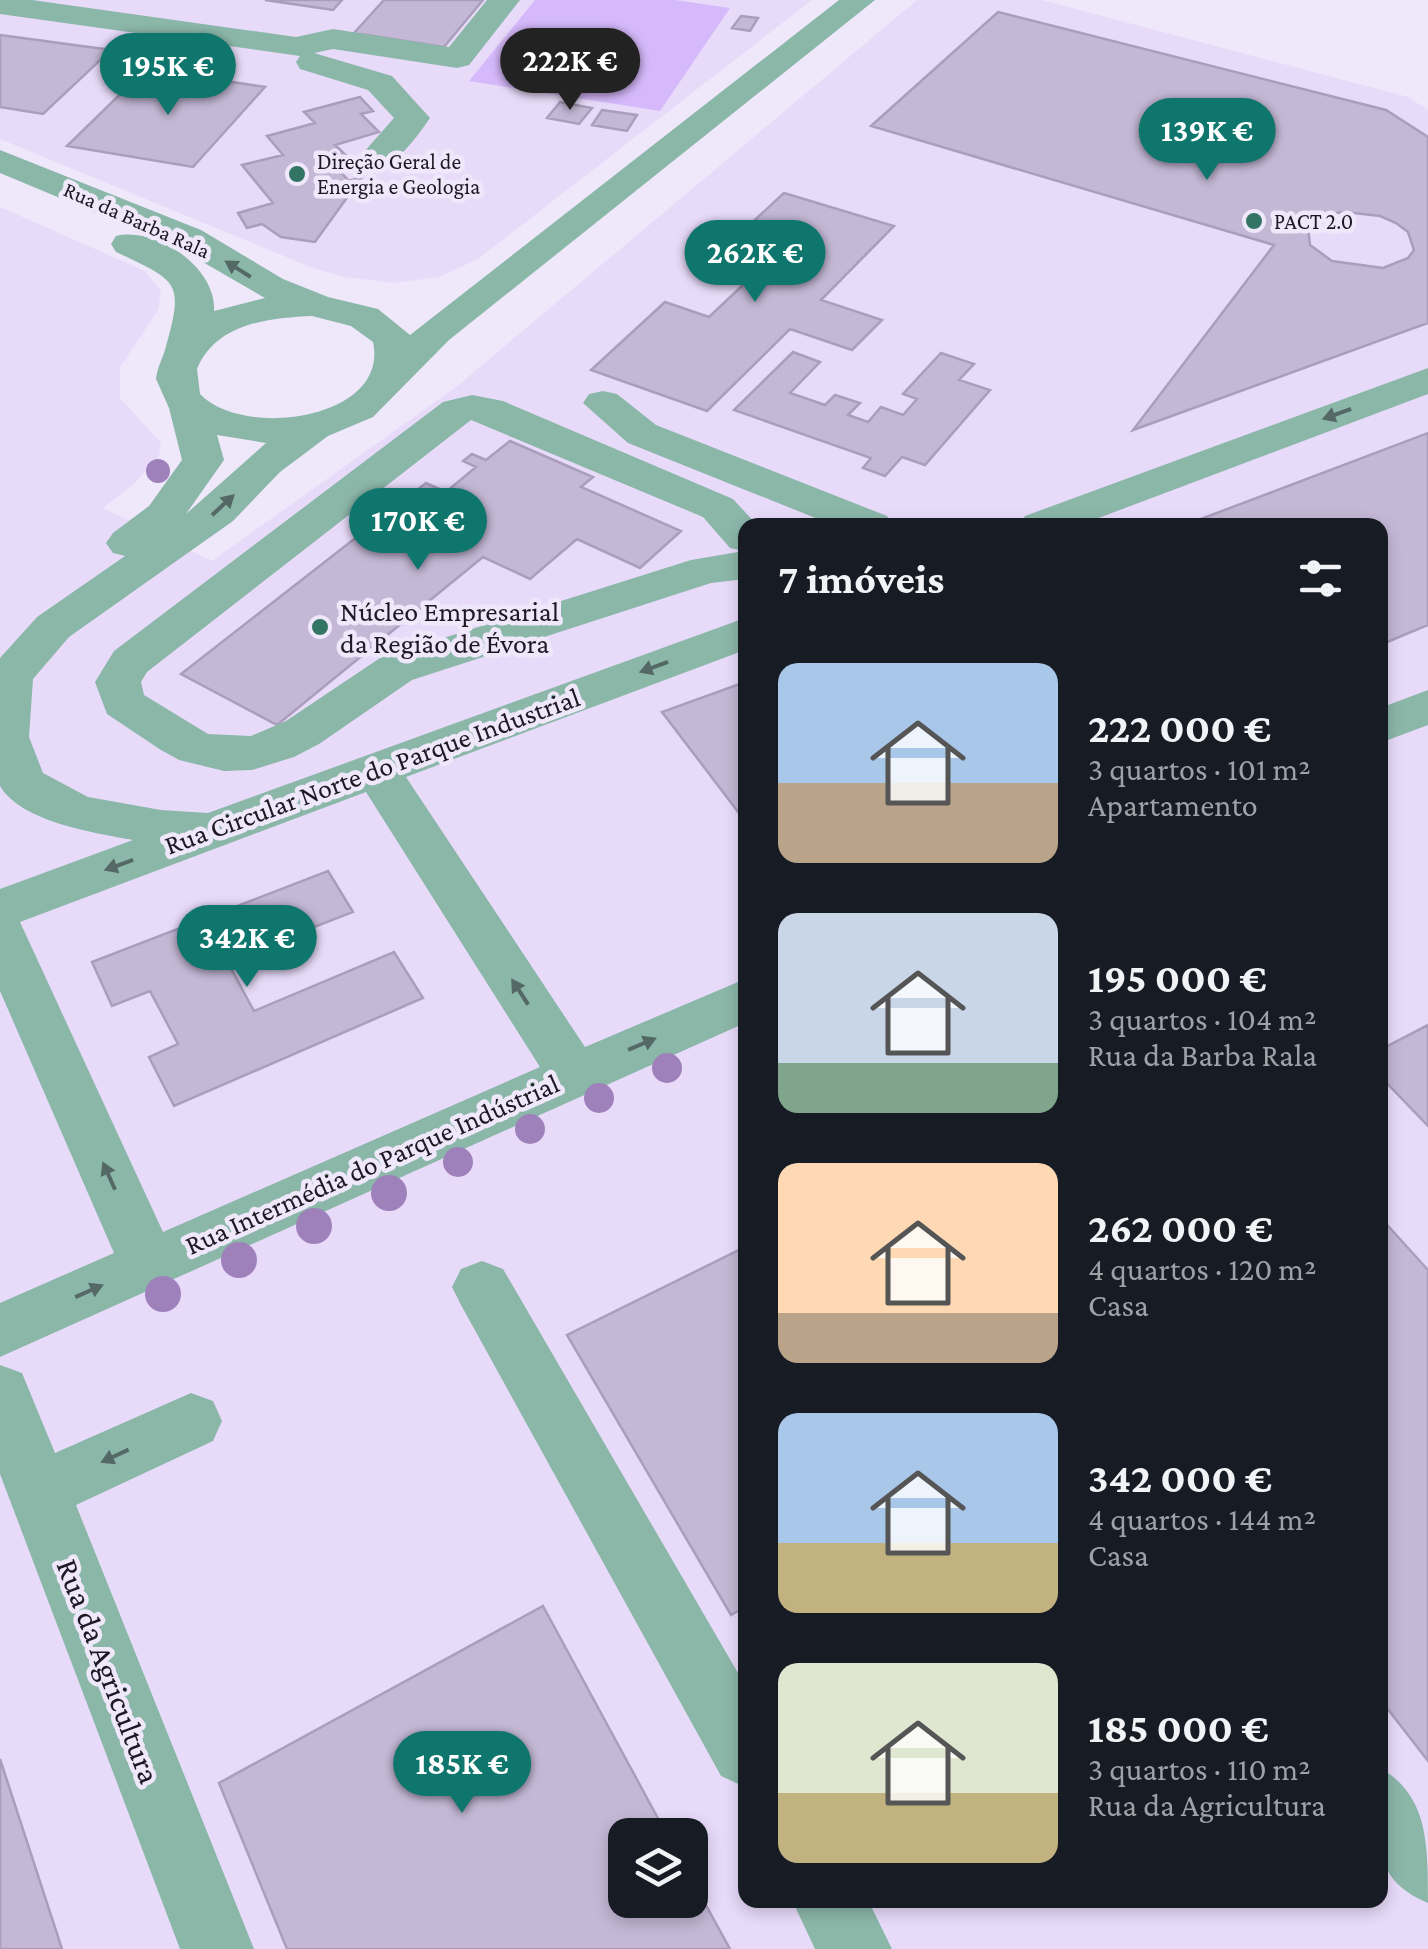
<!DOCTYPE html>
<html lang="pt">
<meta charset="utf-8">
<style>
body{margin:0;font-family:"Crimson Pro",serif;background:#242831;color:#f1f3f6;height:100vh;display:flex;flex-direction:column;font-size:38px;white-space:nowrap}
*{box-sizing:border-box;margin:0}
p{font-size:32px;color:#9ea1a6}
.icon{flex:none;width:55px;height:55px;fill:none;stroke:currentColor;stroke-width:2;stroke-linecap:round;stroke-linejoin:round}
.map{position:relative;flex:1;overflow:hidden}
.details{position:absolute;left:738px;top:518px;width:650px;height:1390px;display:flex;flex-direction:column;background:#171b24;border-radius:20px;box-shadow:0 5px 15px #0003}
.details>*{flex:none}
.fabs{position:absolute;left:608px;top:1818px;display:grid;gap:20px}
.fabs a{display:grid;place-items:center;width:100px;height:100px;border-radius:20px;background:#171b24;box-shadow:0 5px 15px #0003;font-size:50px}
.price{position:absolute;translate:-50% -85px;padding:0 22px;border-radius:35px;background:#0f766e;color:#fff;font-size:32px;line-height:65px;filter:drop-shadow(0 2px 5px #0008)}
.price::after{content:'';position:absolute;left:50%;top:60px;width:30px;height:22px;margin-left:-15px;background:inherit;clip-path:polygon(0 0,100% 0,50% 100%)}
.price.selected{background:#222;color:#fff}
ul{padding:0;list-style:none}
li{display:flex;align-items:center;gap:30px;height:250px;padding:0 40px}
li span{display:grid;place-items:center;flex:none;width:280px;height:200px;border-radius:20px;color:#555}
li>.icon{margin-inline-start:auto}
span .icon{width:120px;height:120px;fill:#fffc;stroke-width:1}
li b{font-size:42px}
h2{display:flex;justify-content:space-between;align-items:center;height:120px;padding:0 40px;font-size:42px}
.map>svg:first-child{display:block}
</style>
<div class="map">
<svg width="1428" height="1949" viewBox="0 0 1428 1949">
<rect width="100%" height="100%" fill="#efe7fa"/>
<path fill="#e8dbfa" fill-rule="evenodd" d="M0,0H812L478,259L439,277L394,283L345,277L313,268L0,139Z
M917,0H1042L1408,97L1428,110V1949H0V207L145,271L161,291L158,310L120,367V398L161,443L159,456L134,484L103,508L212,561L456,387ZM745,525H1380V1900H745ZM625,1835H690V1900H625Z"/>
<path fill="#d6b9fb" d="M535,0H675L730,8L660,111L469,81Z"/>
<path fill="#c4b8d6" stroke="#aa9ebc" stroke-width="2.5" fill-rule="evenodd" d="M265,0H342L333,10Z
M384,0H483L444,47L354,33Z
M998,12L1386,110L1428,137V323L1133,430L1274,245L871,126ZM1345,212L1380,216L1396,223L1408,232L1414,250L1408,258L1383,268L1332,261L1310,245L1308,227L1328,214Z
M741,16L758,18L750,31L732,28Z
M0,35L111,50L43,114L0,107Z
M146,69L265,87L193,167L67,146Z
M360,97L373,111L361,114L379,132L335,145L355,164L338,169L349,181L362,177L315,242L281,237L262,224L247,228L238,213L273,203L242,165L283,155L267,136L315,123L304,112Z
M560,102L592,108L579,124L547,118Z
M602,110L637,115L627,131L592,125Z
M784,193L894,226L821,300L882,320L852,350L790,329L707,411L591,370L665,302L709,317L761,268L718,254Z
M793,352L820,362L790,393L825,405L835,395L860,403L848,415L868,422L881,407L903,415L917,399L903,394L941,353L974,364L959,380L990,390L925,465L902,457L885,476L863,468L871,458L734,410Z
M1428,433V625L1380,645V525H1185Z
M510,441L593,477L581,487L681,531L640,568L577,539L530,579L483,557L277,725L181,674L426,483L446,492L476,467L463,461L472,454L486,460Z
M745,682V821L662,712Z
M328,871L353,912L227,961L254,1011L394,952L423,998L174,1106L149,1057L178,1044L150,991L112,1006L92,962Z
M1428,1025V1126L1380,1076V1050Z
M1380,1217L1428,1270V1761L1380,1699Z
M745,1247V1607L731,1615L567,1335Z
M543,1606L667,1835H625V1900H690V1876L730,1949H287L219,1783Z
M0,1759L62,1949H0Z"/>
<g fill="none" stroke-linecap="round" stroke-linejoin="round">
<path fill="#8bb7a9" fill-rule="evenodd" d="M0,0H32L296,37L333,29L449,47L487,0H520L469,65L457,68L333,49L314,53L392,76L430,118C414,141 389,177 360,169L355,162L394,118L368,90L300,69L296,62L300,56L0,14Z
M839,0H875L449,340L373,417L328,436L280,472L233,521L69,637L33,679L29,737L43,773L88,797L161,810L208,813L745,618V650L406,777L585,1047L745,979V1023L0,1357V1303L114,1253L0,991V889L133,840C95,833 21,822 0,786V658L37,617L125,556L113,553L106,543L113,533L149,506L182,460L169,408L156,379C157,369 162,359 165,350C184,282 180,282 116,252L111,244L116,236C156,226 217,268 214,311L265,298L175,246L0,173V150L201,230L283,279L328,297L378,309L410,335ZM312,316L351,326L373,342C390,419 244,440 200,394L197,369C216,323 269,318 312,316ZM217,435L266,443L186,514L224,460ZM366,792L540,1067L163,1232L20,922Z
M1428,368V394L1080,525H1019L1025,516Z
M603,391L617,394L656,425L887,516L893,525H833L628,443L583,403L589,394Z
M472,395L503,401L733,499L757,525H745V579L711,583L412,680L319,744L294,757L252,770L224,771L179,760L161,750L107,714L95,682L114,651L443,402ZM471,420L703,517L730,548L744,551L691,560L380,658L286,721L251,736L208,734L144,695L141,682L147,672Z
M1428,690V725L1380,743V708Z
M482,1261L503,1269L745,1685V1787L721,1776L461,1305L452,1287L461,1269Z
M0,1365L22,1373L55,1453L191,1393L213,1401L222,1421L213,1441L76,1505L254,1949H180L0,1474Z
M1380,1768C1428,1795 1428,1843 1428,1903C1363,1876 1380,1827 1380,1768Z
M792,1900H868L892,1949H815Z"/>
</g>
<g fill="#9e81ba">
<circle cx="158" cy="471" r="12"/>
<circle cx="667" cy="1068" r="15"/>
<circle cx="599" cy="1098" r="15"/>
<circle cx="530" cy="1129" r="15"/>
<circle cx="458" cy="1162" r="15"/>
<circle cx="389" cy="1193" r="18"/>
<circle cx="314" cy="1226" r="18"/>
<circle cx="239" cy="1260" r="18"/>
<circle cx="163" cy="1294" r="18"/>
</g>
<defs><path id="oneway-solid" d="M-6-.8H1V-3.2L6.5 0L1 3.2V.8H-6Z" transform="scale(2.5)"/></defs>
<g fill="#546866">
<use href="#oneway-solid" transform="translate(238 269) rotate(-148)"/>
<use href="#oneway-solid" transform="translate(1337 414) rotate(160)"/>
<use href="#oneway-solid" transform="translate(223 505) rotate(-43)"/>
<use href="#oneway-solid" transform="translate(654 667) rotate(160)"/>
<use href="#oneway-solid" transform="translate(119 865) rotate(160)"/>
<use href="#oneway-solid" transform="translate(520 992) rotate(-123)"/>
<use href="#oneway-solid" transform="translate(642 1044) rotate(-23)"/>
<use href="#oneway-solid" transform="translate(109 1176) rotate(-114)"/>
<use href="#oneway-solid" transform="translate(89 1291) rotate(-24)"/>
<use href="#oneway-solid" transform="translate(115 1456) rotate(155)"/>
</g>
<g fill="#347464" stroke="#efe7fa" stroke-width="4">
<circle cx="297" cy="174" r="10"/>
<circle cx="1254" cy="221" r="10"/>
<circle cx="320" cy="627" r="10"/>
</g>
<g text-anchor="middle" dominant-baseline="central" stroke-width="9" stroke-linejoin="round" paint-order="stroke">
<g font-size="22" fill="#1d1823" stroke="#efe7fa" text-anchor="start">
<text x="317" y="161">Direção Geral de<tspan x="317" dy="25">Energia e Geologia</tspan></text>
<text x="1274" y="221">PACT 2.0</text>
</g>
<g font-size="22" fill="#1d1823" stroke="#efe7fa">
<text transform="translate(137 220) rotate(24)">Rua da Barba Rala</text>
</g>
<g font-size="28" fill="#1d1823" stroke="#efe7fa" text-anchor="start">
<text x="340" y="611">Núcleo Empresarial<tspan x="340" dy="32">da Região de Évora</tspan></text>
</g>
<g font-size="28" fill="#1d1823" stroke="#efe7fa">
<text transform="translate(372 771) rotate(-20)">Rua Circular Norte do Parque Industrial</text>
<text transform="translate(372 1164) rotate(-24)">Rua Intermédia do Parque Indústrial</text>
</g>
<g font-size="32" fill="#1d1823" stroke="#efe7fa">
<text transform="translate(109 1671) rotate(69)">Rua da Agricultura</text>
</g>
</g>
</svg>
<div class="fabs">
<a><svg class="icon" aria-label="layers" viewBox="0 0 24 24"><path d="M12 4l9 5-9 5-9-5zM3 14l9 5 9-5"/></svg></a>
</div>
<b class="price selected" style="left:570px;top:113px">222K €</b>
<b class="price" style="left:168px;top:118px">195K €</b>
<b class="price" style="left:1207px;top:183px">139K €</b>
<b class="price" style="left:755px;top:305px">262K €</b>
<b class="price" style="left:418px;top:573px">170K €</b>
<b class="price" style="left:247px;top:990px">342K €</b>
<b class="price" style="left:462px;top:1816px">185K €</b>
<section class="details">
<h2>7 imóveis<svg class="icon" aria-label="filters" viewBox="0 0 24 24"><path d="M4 7h16M4 17h16"/><circle cx="9" cy="7" r="2"/><circle cx="15" cy="17" r="2"/></svg></h2>
<ul>
<li><span style="background:linear-gradient(#a9c7e8 60%,#b9a48a 0)"><svg class="icon" aria-label="home" viewBox="0 0 24 24"><path d="M3 11l9-7 9 7M6 9v11h12V9"/></svg></span><div><b>222 000 €</b><p>3 quartos · 101 m²</p><p>Apartamento</p></div></li>
<li><span style="background:linear-gradient(#c9d6e8 75%,#7fa58c 0)"><svg class="icon" aria-label="home" viewBox="0 0 24 24"><path d="M3 11l9-7 9 7M6 9v11h12V9"/></svg></span><div><b>195 000 €</b><p>3 quartos · 104 m²</p><p>Rua da Barba Rala</p></div></li>
<li><span style="background:linear-gradient(#ffd9b3 75%,#b9a48a 0)"><svg class="icon" aria-label="home" viewBox="0 0 24 24"><path d="M3 11l9-7 9 7M6 9v11h12V9"/></svg></span><div><b>262 000 €</b><p>4 quartos · 120 m²</p><p>Casa</p></div></li>
<li><span style="background:linear-gradient(#a9c7e8 65%,#c2b280 0)"><svg class="icon" aria-label="home" viewBox="0 0 24 24"><path d="M3 11l9-7 9 7M6 9v11h12V9"/></svg></span><div><b>342 000 €</b><p>4 quartos · 144 m²</p><p>Casa</p></div></li>
<li><span style="background:linear-gradient(#dfe7d0 65%,#c2b280 0)"><svg class="icon" aria-label="home" viewBox="0 0 24 24"><path d="M3 11l9-7 9 7M6 9v11h12V9"/></svg></span><div><b>185 000 €</b><p>3 quartos · 110 m²</p><p>Rua da Agricultura</p></div></li>
</ul>
</section>
</div>
